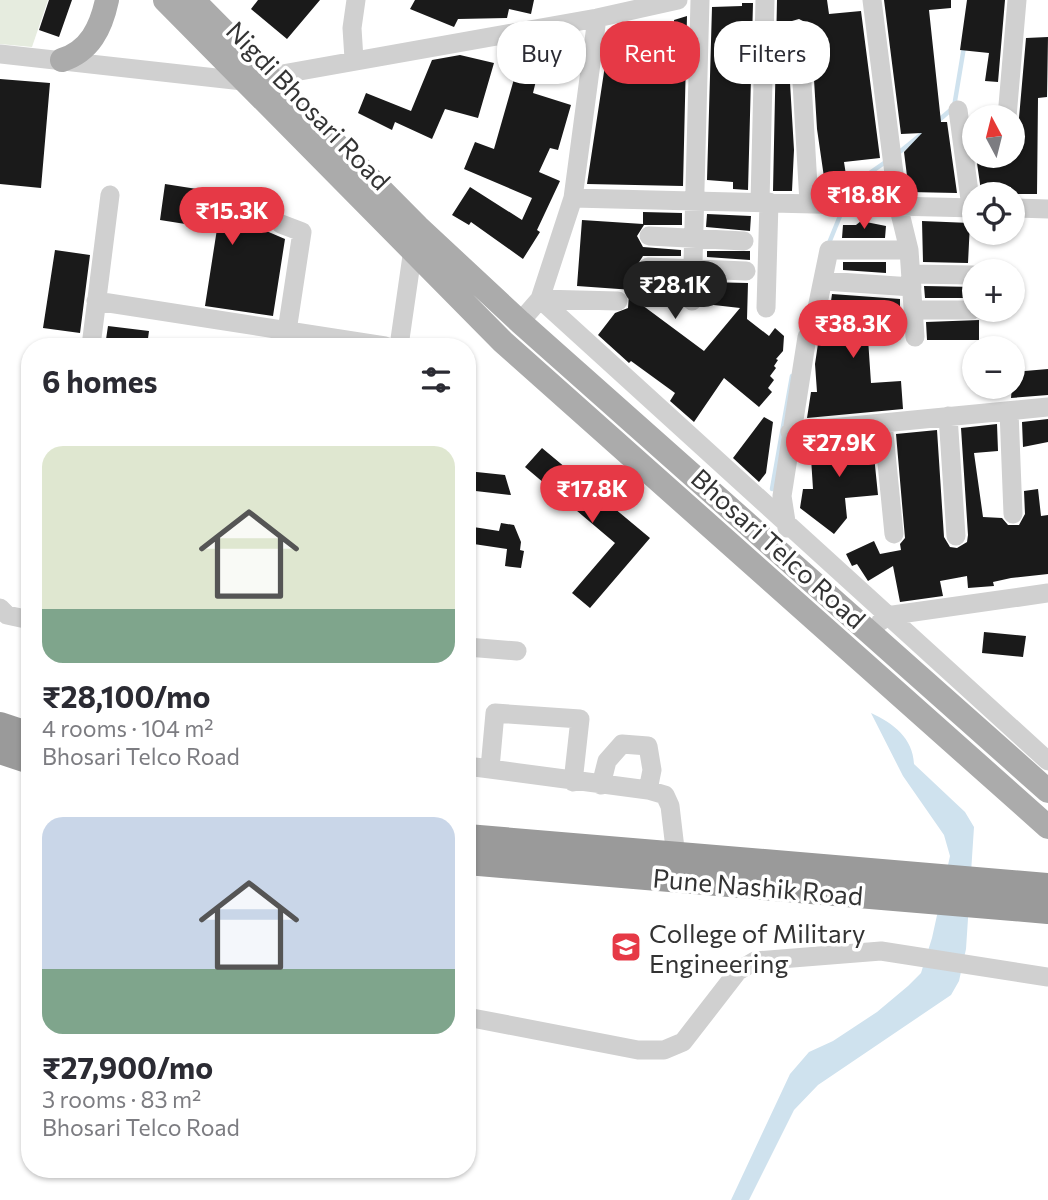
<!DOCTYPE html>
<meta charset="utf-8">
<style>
body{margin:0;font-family:Commissioner,sans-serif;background:#f2f2f3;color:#2b2b33;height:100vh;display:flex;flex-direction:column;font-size:26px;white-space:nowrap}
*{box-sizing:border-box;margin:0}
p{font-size:23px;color:#7c7c81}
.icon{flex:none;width:38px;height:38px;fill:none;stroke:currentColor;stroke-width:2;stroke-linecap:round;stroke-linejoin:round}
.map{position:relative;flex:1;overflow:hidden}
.panel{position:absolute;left:21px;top:338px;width:455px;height:840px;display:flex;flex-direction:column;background:#fff;border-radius:28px;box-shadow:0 2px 5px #0004}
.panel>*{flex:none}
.banner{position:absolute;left:497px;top:21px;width:444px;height:63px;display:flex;gap:14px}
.needle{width:46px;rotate:353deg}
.tools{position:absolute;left:962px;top:105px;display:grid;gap:14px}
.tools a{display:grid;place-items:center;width:63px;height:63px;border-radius:50%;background:#fff;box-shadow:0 2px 5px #0004;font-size:35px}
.price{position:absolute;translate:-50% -60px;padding:0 16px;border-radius:24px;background:#e63946;color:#fff;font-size:23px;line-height:46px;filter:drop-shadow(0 2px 4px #0008)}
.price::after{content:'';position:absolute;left:50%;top:42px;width:21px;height:16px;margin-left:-10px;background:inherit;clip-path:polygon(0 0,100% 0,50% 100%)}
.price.selected{background:#222;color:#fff}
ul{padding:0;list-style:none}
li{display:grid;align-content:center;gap:14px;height:371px;padding:0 21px}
li span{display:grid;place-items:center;height:217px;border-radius:21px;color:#555}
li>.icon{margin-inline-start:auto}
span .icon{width:126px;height:126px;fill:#fffc;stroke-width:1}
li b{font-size:30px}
h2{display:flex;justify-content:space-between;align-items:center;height:84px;padding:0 21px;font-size:30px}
.chip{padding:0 24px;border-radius:28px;background:#fff;box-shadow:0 2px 5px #0004;font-size:24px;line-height:63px}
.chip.selected{background:#e63946;color:#fff}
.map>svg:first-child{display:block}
</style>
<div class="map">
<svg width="1048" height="1200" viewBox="0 0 1048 1200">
<rect width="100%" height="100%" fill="#fff"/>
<path fill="#e6ecdf" d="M0,0H48L32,47L0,44Z"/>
<path fill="#cfe2ee" d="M871,713C893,723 913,738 914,764L965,812L974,827L966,949L959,981L951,995L818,1085L794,1110L749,1200H731L790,1074L809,1052L833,1041L877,1012L908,986L921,973L932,938L950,856L944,835L903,776Z"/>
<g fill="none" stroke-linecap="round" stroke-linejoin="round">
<path stroke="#cfe2ee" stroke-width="4.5" d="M938,121L954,107L964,47
M897,154L923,133
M852,193L858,181L887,161
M829,243L840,216
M772,489L792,376"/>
</g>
<path fill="#1a1a1a" d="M49,0H72L59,37L39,30Z
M258,0H320L287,39L251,9Z
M415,0H534L531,14L509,9L507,18L458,19L454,27L410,9Z
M777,0H827L829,14L861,11L880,158L844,162L848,188L826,191L817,129L811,30L809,24L799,19L792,21L787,32L794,150L792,191H773Z
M884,0H951V8L929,10L941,122H947L957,193L909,192L904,152L922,133L901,134Z
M967,0H1005L998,82L985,81L989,53L960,50Z
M742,3H753L748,190L733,189V182L707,180L712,7L742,6Z
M687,16L683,186L587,184L609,39L663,35V25L674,24V20Z
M1048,37L1047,97L1038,98L1037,194H1011V187L981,191L976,156H1013V127L1019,118L1026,38Z
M524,44L544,48L533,93L571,105L558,150L550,148L539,172L560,181L537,230L540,232L523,259L471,222L469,225L452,215L470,187L522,220L532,198L464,169L475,142L494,149Z
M460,55L494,63L478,118L445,109L432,139L395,122L392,130L358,113L366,93L411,111L432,60Z
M0,79L50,83L41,188L0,184Z
M165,184L268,200L264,230L285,239L273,316L205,306L217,229L160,220Z
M643,212L682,213V225H644L637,236L643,247L681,250V256H643L636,267L638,273L647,279L680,281V300H673V303L638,302L704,351L740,308L705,304V282L748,283L747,319L769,336L775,328L784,336L783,351L776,359L778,360L774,366L776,368L770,376L774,380L768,388L772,392L759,407L724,378L694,422L670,401L675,393L631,361L629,363L598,335L615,313L628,308L629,295L633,290L577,286L582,220L643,224Z
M707,214L751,216L750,231L706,227Z
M861,221L886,226L885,238H842L843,225H856Z
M922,221L970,223L968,263L923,262Z
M55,250L90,255L80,333L43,328Z
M707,251H750V260L707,257Z
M843,262H886V273L843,270Z
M924,286L975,287V298H925Z
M832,294L900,299V325L867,324L871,383L901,381L903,409L807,418L811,392H817L815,364L819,337L826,336Z
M979,320V340H927L926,322Z
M108,326L149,331L147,346H105Z
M1048,369V395L1011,398L1013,372Z
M764,417L773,422L766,473L759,482L733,458Z
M1048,419V442L1023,447L1022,422Z
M997,424L998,451L974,453L983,517L1002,518L1008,525H1019L1025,514L1024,491L1038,489L1041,516L1048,515V574L1011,578L993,582L994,586L968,588L967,576L940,581L943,596L900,602L893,566L868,581L857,564L852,566L846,554L874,541L880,554L901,550L900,544L905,538L896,434L937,430L944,537L950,547L957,548L967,542L968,535L961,428Z
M872,436L878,495L845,498L847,518L834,534L800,508L803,489H813L810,442Z
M542,448L650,538L590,608L572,593L615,543L525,467Z
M467,471L505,475L511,495L467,490Z
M501,523L514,525L521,542L520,550L524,551L521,568L505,566L507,549L467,543V526L499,531Z
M984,632L1026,636L1023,657L982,653Z"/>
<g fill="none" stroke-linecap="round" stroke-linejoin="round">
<path stroke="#d0d0d0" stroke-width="19" d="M872,0L898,205L909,250L915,337
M799,31L809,203
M0,54L243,81L597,18L678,0
M354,59L352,28L356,0
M958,110L971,207
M1007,117L1017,0
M573,198L975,208
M760,202L765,0
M1013,208L1048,209
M281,224L302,232L287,331
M649,236L744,241
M648,267L746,271
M911,274L973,275
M824,281L912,287
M540,299L1048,761
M540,299L618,301
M96,301L385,346
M692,301L700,0
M766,308L769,202
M914,310H972
M815,318L829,250H909
M520,322L540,299L573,198L597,18
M91,346L110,195
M399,346L414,242
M1009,411L1013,514
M948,416L956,536
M883,423L894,534
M790,432L1048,407
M787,528L782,496L807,337
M0,608L7,615L30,620
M881,621L886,616L1048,593
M467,647L517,651
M467,766L648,790L665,795L670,806L676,857
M490,768L495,713L580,719L573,782
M601,785L607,761L622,744L648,746L652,770L648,790
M467,1017L638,1050H664L683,1042L738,971L755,961L881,951L1048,977"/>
<path stroke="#ababab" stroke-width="24" d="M165,0L503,342L1048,827
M193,0L418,227L520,322L1048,791
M62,60C90,51 101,28 107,0"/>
<path stroke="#9a9a9a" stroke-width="28" d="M0,726L30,736
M0,750L30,760
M467,838L1048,887
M467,861L1048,910"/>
</g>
<defs>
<g id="university-square" transform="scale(1.575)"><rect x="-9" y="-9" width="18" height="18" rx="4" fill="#e63946" stroke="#fff"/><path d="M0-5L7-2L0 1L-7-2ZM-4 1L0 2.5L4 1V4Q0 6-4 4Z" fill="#fff"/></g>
</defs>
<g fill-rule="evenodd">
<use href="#university-square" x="626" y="947"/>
</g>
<g text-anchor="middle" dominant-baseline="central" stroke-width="7" stroke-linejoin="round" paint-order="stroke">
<g font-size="26" fill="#333" stroke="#fff">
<text transform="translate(309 105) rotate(46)">Nigdi Bhosari Road</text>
<text transform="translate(779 548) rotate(42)">Bhosari Telco Road</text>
<text transform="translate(758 886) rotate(5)">Pune Nashik Road</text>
</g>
<g font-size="26" fill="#333" stroke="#fff" text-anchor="start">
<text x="649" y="932">College of Military<tspan x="649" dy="30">Engineering</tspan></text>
</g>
</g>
</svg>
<div class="tools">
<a><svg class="needle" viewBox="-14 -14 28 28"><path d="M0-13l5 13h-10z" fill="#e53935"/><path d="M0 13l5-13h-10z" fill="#7c7c81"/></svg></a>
<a><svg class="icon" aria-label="locate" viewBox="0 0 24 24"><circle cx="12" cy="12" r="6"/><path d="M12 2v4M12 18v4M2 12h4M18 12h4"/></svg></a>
<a>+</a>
<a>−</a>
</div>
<b class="price" style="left:864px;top:231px">₹18.8K</b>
<b class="price" style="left:232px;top:247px">₹15.3K</b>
<b class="price selected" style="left:675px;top:321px">₹28.1K</b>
<b class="price" style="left:853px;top:360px">₹38.3K</b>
<b class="price" style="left:839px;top:479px">₹27.9K</b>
<b class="price" style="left:592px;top:525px">₹17.8K</b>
<div class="banner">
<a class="chip">Buy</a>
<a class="chip selected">Rent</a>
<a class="chip">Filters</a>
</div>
<section class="panel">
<h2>6 homes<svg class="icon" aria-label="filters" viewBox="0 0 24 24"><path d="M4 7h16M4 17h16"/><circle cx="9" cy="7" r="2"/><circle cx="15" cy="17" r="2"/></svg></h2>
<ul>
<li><span style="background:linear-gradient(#dfe7d0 75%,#7fa58c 0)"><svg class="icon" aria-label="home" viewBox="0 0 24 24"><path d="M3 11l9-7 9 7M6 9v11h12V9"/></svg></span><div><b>₹28,100/mo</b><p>4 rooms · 104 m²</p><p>Bhosari Telco Road</p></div></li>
<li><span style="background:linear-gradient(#c9d6e8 70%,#7fa58c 0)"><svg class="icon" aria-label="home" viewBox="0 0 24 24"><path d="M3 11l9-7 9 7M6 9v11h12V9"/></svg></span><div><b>₹27,900/mo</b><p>3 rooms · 83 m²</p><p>Bhosari Telco Road</p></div></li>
</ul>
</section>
</div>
